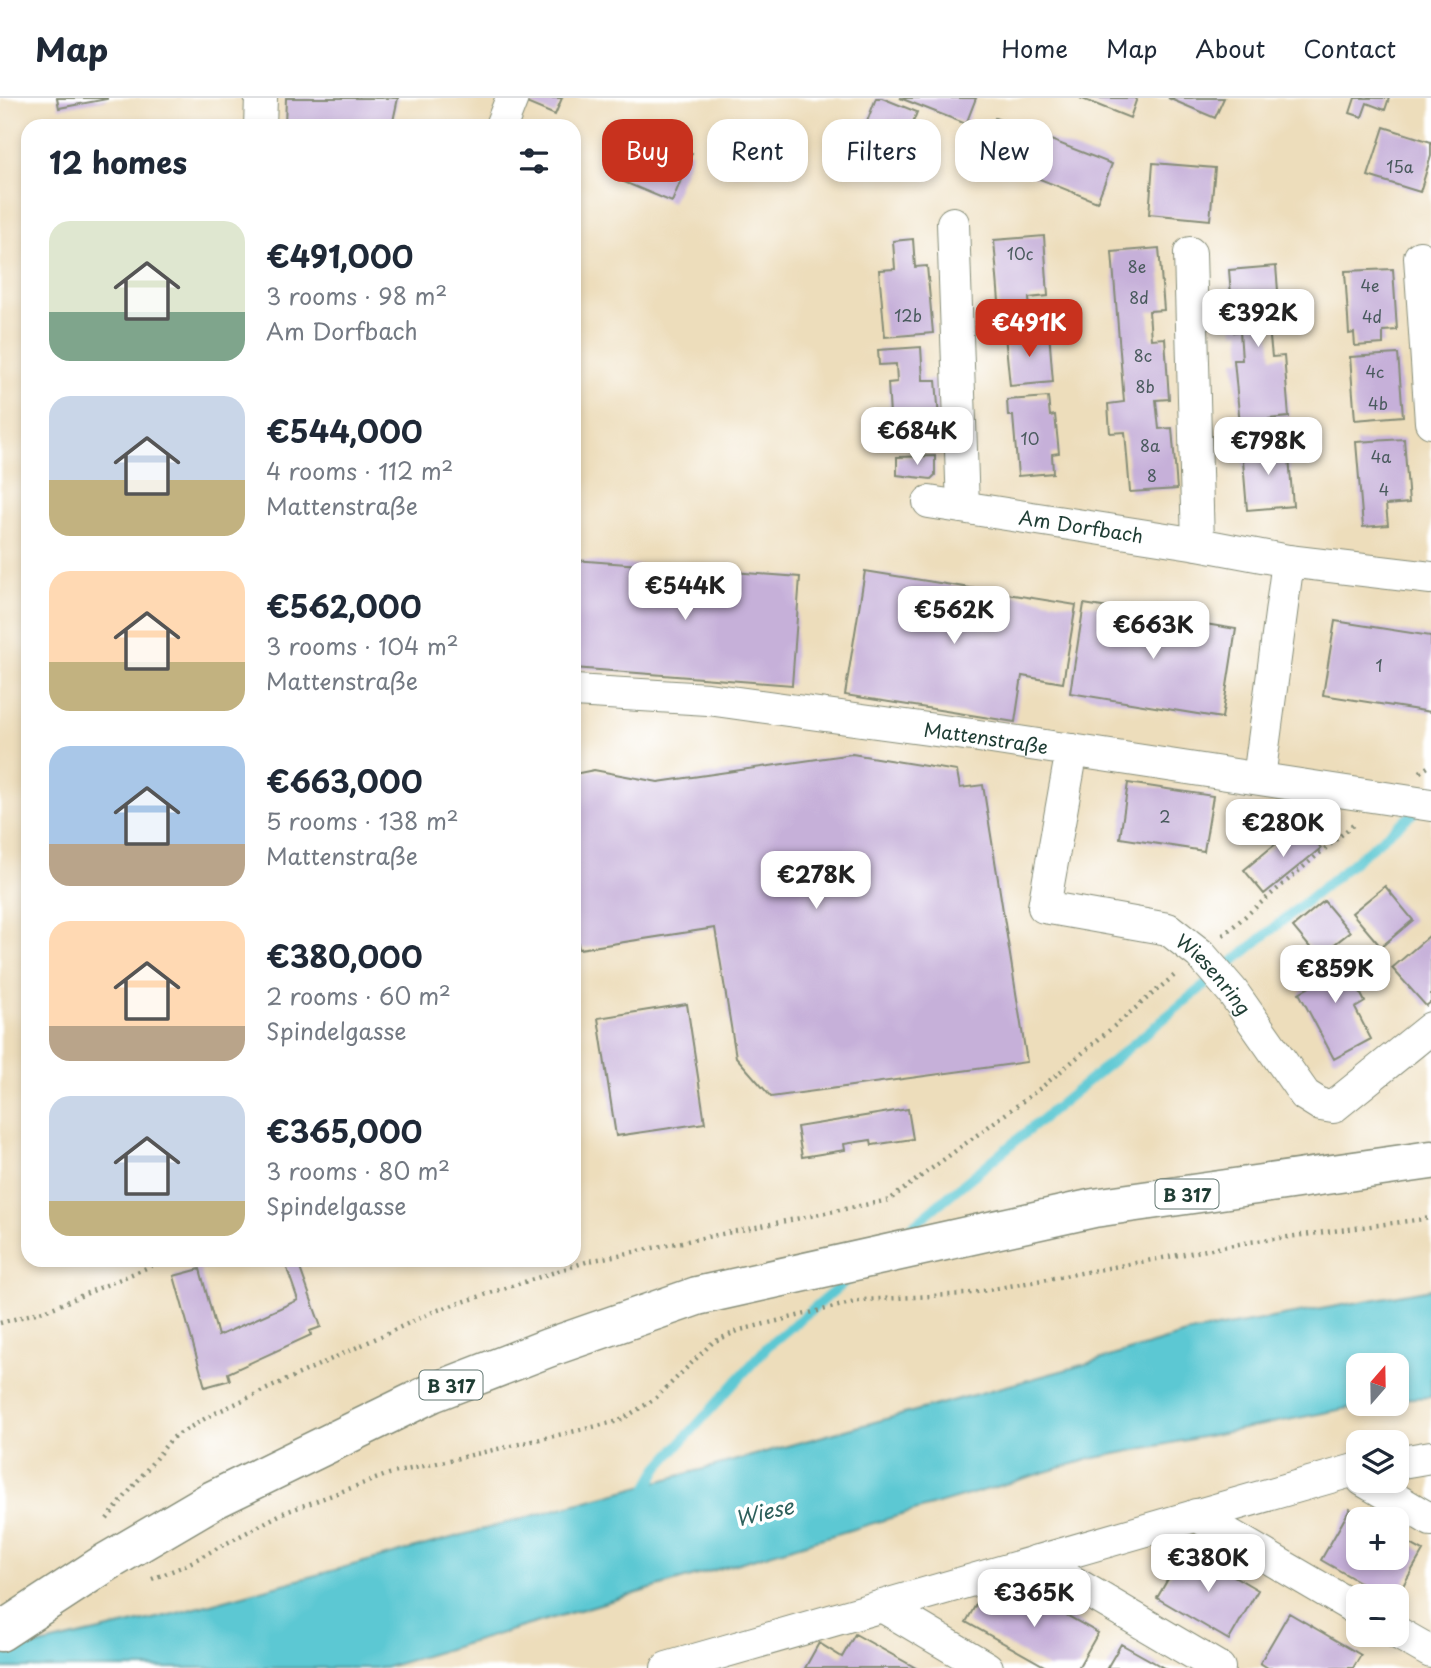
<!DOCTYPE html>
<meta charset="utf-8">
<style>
body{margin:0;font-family:"Playpen Sans",sans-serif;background:#f6f6f7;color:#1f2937;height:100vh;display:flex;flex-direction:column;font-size:26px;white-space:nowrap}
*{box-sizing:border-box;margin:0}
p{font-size:23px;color:#747a83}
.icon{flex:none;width:38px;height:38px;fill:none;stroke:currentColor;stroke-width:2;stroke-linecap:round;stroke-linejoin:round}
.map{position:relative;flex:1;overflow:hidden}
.drawer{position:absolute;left:21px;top:21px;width:560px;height:1148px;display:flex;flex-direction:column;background:#fff;border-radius:21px;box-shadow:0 4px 10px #0003}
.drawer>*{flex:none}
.top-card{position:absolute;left:602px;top:21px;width:665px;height:63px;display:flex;gap:14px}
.needle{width:46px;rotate:20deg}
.buttons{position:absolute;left:1346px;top:1255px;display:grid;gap:14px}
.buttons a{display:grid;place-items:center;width:63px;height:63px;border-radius:14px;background:#fff;box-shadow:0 4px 10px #0003;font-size:35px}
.price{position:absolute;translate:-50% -60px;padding:0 16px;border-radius:14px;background:#fff;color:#222;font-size:23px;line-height:46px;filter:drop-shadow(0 2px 4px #0008)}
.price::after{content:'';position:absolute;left:50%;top:42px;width:21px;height:16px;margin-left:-10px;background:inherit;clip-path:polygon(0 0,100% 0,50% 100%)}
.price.current{background:#c8321e;color:#fff}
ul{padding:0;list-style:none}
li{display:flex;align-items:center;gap:21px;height:175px;padding:0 28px}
li span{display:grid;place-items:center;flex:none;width:196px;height:140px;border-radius:21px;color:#555}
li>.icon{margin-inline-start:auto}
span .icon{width:84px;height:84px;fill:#fffc;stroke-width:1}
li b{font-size:30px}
h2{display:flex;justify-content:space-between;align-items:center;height:84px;padding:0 28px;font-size:30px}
.tag{padding:0 24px;border-radius:21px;background:#fff;box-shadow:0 4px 10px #0003;font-size:24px;line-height:63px}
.tag.current{background:#c8321e;color:#fff}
header{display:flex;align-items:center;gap:42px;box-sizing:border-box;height:98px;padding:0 35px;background:#fff;border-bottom:2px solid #e0e1e3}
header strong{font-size:33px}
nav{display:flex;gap:38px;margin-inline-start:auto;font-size:24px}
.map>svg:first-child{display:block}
</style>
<header>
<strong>Map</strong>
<nav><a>Home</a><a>Map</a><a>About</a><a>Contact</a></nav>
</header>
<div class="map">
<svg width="1431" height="1570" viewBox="0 0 1431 1570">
<rect width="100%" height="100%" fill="#fff"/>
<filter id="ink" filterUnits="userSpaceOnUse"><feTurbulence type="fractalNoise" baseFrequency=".0143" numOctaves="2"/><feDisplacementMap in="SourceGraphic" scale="14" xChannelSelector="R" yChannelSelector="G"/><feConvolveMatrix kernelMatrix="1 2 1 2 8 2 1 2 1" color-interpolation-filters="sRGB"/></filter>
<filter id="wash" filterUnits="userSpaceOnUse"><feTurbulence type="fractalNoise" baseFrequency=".00686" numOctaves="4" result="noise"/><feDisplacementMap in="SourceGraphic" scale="28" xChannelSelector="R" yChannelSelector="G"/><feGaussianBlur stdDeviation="1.57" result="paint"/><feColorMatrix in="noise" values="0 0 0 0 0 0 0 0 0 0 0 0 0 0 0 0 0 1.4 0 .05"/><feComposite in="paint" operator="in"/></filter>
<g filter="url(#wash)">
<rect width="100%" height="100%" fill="#edddbb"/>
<path fill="#5bc8d3" stroke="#3d8284" stroke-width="2" d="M1431,1191V1299L1397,1301L1396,1267H1358V1306H1369L1090,1361L384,1570H0V1556L174,1516L1072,1270L1189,1235Z"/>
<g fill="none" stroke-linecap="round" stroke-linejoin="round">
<path stroke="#5bc8d3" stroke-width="10" d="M899,1139L1417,712
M644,1396L659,1369L768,1248L852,1178"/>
</g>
<g id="blocks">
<path fill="#c6b0d9" d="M57,0H107V1L59,10Z
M286,0H398L392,28H285Z
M525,0H562L555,17L524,4Z
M876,0H882L917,14L897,65L857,50Z
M900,0H976L966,26Z
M1080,0H1137L1130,20Z
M1168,0H1224L1215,20Z
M1355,0H1389L1385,12L1367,5L1362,19L1350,15Z
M995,20L1112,66L1097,104L980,57Z
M1384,29L1431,44V58L1420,94L1368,78Z
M644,36L692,55L672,104L624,84Z
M727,41L747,49L737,77L716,70Z
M1153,65L1215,70L1210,122L1149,116Z
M1044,138L1048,198L1029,200L1030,213L1049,211V227L1005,230L1004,216H1000L994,142Z
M913,141L915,169L927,168L933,235L885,239L879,172L895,171L893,143Z
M1159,150L1164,212L1149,213L1151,241L1165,240L1169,301L1156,302L1159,331L1172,330L1177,391L1130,394L1125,334L1110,335L1108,306L1124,304L1112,154Z
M1276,168L1281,230H1269L1272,259L1284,258L1289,319L1269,321L1270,334L1241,337L1234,262H1242L1240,233L1234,234L1229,172Z
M1393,171L1397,232L1383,233V246L1355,248L1354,235L1349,236L1345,173Z
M1049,234L1053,284L1010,288L1005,237Z
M921,249L923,282H936L941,346L892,349L888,285L897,284L896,266L879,267L878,252Z
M1398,256L1403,318L1355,322L1350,259Z
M1048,299L1050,318L1055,317L1059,355L1052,356L1053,375L1018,378L1013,318H1008L1007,302Z
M1404,341L1409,405L1386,407L1388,427L1363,429L1356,344Z
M1288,347L1293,408L1247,412L1242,351Z
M935,358V377L931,381L897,377V359Z
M574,462L800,479L792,587L574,570Z
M865,473L1076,507L1063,585L1022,578L1015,624L845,597Z
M1084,506L1236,531L1222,620L1070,595Z
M1335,523L1431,538V614L1323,597Z
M852,656L957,673L960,690L983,687L1027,964L771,999L736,959L715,830L579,851L577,840H574V676L594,672L658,684Z
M1128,685L1213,698L1204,753L1120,740Z
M1301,725L1321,750L1264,796L1244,772Z
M1385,788L1413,822L1381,849L1352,815Z
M1324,803L1350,834L1318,859L1293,829Z
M1429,838L1431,841V904L1426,908L1392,870Z
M1338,853L1365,904L1355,910L1371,941L1334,961L1299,895L1313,887L1304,871Z
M687,906L705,1025L616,1038L598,920Z
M908,1011L913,1041L872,1047L871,1042L844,1046L845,1052L802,1059L797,1029Z
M284,1162H297L321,1229L310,1233L311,1237L228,1275L230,1282L205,1289L174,1178L200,1171L218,1238L298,1202Z
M1350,1411L1367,1421H1358V1460H1396V1438L1423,1453L1397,1498H1384L1321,1462Z
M1186,1450L1258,1492L1229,1542L1157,1500Z
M1006,1483L1098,1535L1078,1570H1048L966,1524L979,1501L992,1508Z
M1289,1515L1361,1557L1353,1570H1268L1260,1565Z
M855,1536L916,1570H805L819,1545L842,1559Z
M1121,1546L1164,1570H1107Z"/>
</g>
</g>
<g filter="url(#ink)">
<use href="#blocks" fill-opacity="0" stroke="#868d78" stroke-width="2"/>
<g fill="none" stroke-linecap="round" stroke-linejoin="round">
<g stroke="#868d78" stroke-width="34">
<g id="minor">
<path d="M260,28L261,0"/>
<path d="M501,28L512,0"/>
<path d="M953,125L963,409"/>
<path d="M1190,155L1198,446"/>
<path d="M1420,159L1431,324"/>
<path id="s1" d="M929,404L1198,446L1288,463L1431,480"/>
<path id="s2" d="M574,593L708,601L972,637L1431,707"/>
<path id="s3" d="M1072,652L1044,809L1168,831L1200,856L1232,893L1305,997L1321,1007L1333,1009L1431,930"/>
<path d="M1259,680L1288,463"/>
<path d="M1396,1365L1431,1359"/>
<path d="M1363,1382L1431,1422"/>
<path d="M1196,1417L1358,1512"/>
<path d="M1037,1463L1219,1570"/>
<path d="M882,1508L987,1570"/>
<path d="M1396,1534L1431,1554"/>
<path d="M667,1570L1358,1371"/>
</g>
</g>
<g stroke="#868d78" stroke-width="41">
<path id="major" d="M0,1534L107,1464L211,1403L432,1295L548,1250L697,1198L1094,1110L1431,1062"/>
</g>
<path stroke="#868d78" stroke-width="4.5" stroke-dasharray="2 5" stroke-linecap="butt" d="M1420,674L1431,667
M1223,837L1353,727
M0,1225L50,1211L165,1162
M107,1421L172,1340L211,1317L435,1213L589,1163L889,1102L1042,989L1176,876
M152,1481L184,1468L283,1415L389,1376L619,1323L655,1301L713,1244L740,1232L863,1202L966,1196L1250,1144L1431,1120"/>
<use href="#minor" stroke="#fff" stroke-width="32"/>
<use href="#major" stroke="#fff" stroke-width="38"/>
</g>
</g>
<g text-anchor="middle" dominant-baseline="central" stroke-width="7" stroke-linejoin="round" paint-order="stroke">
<g font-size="16" fill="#495a5d">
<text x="1400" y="68">15a</text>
<text x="1020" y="155">10c</text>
<text x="1137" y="168">8e</text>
<text x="1370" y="187">4e</text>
<text x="1139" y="199">8d</text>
<text x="908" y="217">12b</text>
<text x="1372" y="218">4d</text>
<text x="1143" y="257">8c</text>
<text x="1375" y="273">4c</text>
<text x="1145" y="288">8b</text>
<text x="1378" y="305">4b</text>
<text x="1030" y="340">10</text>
<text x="1150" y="347">8a</text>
<text x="1381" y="358">4a</text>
<text x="1152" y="377">8</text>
<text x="1384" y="391">4</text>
<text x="1379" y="567">1</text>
<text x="1165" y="718">2</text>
</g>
<g fill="#fff" stroke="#627771" stroke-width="2">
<rect x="1155.5" y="1081.5" width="63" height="29" rx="5"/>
<rect x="419.5" y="1272.5" width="63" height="29" rx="5"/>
</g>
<g font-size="18" font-weight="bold" fill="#1f3d34">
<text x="1187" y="1096">B 317</text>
<text x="451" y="1287">B 317</text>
</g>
<g font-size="19" fill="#1f3d34" stroke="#fff">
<text stroke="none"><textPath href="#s1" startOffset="154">Am Dorfbach</textPath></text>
<text stroke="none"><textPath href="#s2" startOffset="415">Mattenstraße</textPath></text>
<text stroke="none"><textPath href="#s3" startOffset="350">Wiesenring</textPath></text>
</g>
<g font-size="21" font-style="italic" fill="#2e605c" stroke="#fff">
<text transform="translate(764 1413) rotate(-13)">Wiese</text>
</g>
</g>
</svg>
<div class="buttons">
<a><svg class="needle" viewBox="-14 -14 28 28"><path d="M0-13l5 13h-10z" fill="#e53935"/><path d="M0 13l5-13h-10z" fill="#747a83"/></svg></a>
<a><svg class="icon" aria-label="layers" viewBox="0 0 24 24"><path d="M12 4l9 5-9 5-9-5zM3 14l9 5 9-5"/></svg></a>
<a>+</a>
<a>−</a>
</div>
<b class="price" style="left:1258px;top:251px">€392K</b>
<b class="price current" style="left:1029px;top:261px">€491K</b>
<b class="price" style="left:917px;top:369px">€684K</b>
<b class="price" style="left:1268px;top:379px">€798K</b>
<b class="price" style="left:685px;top:524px">€544K</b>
<b class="price" style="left:954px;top:548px">€562K</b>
<b class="price" style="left:1153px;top:563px">€663K</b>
<b class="price" style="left:1283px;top:761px">€280K</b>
<b class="price" style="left:816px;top:813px">€278K</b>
<b class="price" style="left:1335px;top:907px">€859K</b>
<b class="price" style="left:1208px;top:1496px">€380K</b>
<b class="price" style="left:1034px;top:1531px">€365K</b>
<div class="top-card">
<a class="tag current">Buy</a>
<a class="tag">Rent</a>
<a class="tag">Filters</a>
<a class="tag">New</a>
</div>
<section class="drawer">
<h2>12 homes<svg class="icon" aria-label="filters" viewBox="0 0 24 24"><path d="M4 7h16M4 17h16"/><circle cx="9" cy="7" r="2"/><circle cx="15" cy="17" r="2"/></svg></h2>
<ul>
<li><span style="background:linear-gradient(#dfe7d0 65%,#7fa58c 0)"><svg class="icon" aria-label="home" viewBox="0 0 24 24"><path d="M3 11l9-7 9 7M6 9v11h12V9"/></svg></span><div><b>€491,000</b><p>3 rooms · 98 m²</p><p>Am Dorfbach</p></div></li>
<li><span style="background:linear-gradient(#c9d6e8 60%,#c2b280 0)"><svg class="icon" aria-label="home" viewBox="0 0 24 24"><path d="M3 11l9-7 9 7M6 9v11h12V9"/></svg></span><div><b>€544,000</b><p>4 rooms · 112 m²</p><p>Mattenstraße</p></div></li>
<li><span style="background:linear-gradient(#ffd9b3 65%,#c2b280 0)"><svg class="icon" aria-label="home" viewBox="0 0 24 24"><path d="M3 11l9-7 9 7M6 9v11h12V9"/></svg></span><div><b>€562,000</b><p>3 rooms · 104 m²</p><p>Mattenstraße</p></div></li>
<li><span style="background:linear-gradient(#a9c7e8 70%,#b9a48a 0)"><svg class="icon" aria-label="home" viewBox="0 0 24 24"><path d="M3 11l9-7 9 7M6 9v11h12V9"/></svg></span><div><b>€663,000</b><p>5 rooms · 138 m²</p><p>Mattenstraße</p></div></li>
<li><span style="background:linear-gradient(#ffd9b3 75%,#b9a48a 0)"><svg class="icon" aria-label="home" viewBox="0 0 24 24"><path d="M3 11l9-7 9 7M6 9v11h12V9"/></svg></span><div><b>€380,000</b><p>2 rooms · 60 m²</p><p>Spindelgasse</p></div></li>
<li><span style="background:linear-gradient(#c9d6e8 75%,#c2b280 0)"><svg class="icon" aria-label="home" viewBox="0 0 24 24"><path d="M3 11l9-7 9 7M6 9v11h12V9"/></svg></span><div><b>€365,000</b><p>3 rooms · 80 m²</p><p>Spindelgasse</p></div></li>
</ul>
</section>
</div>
